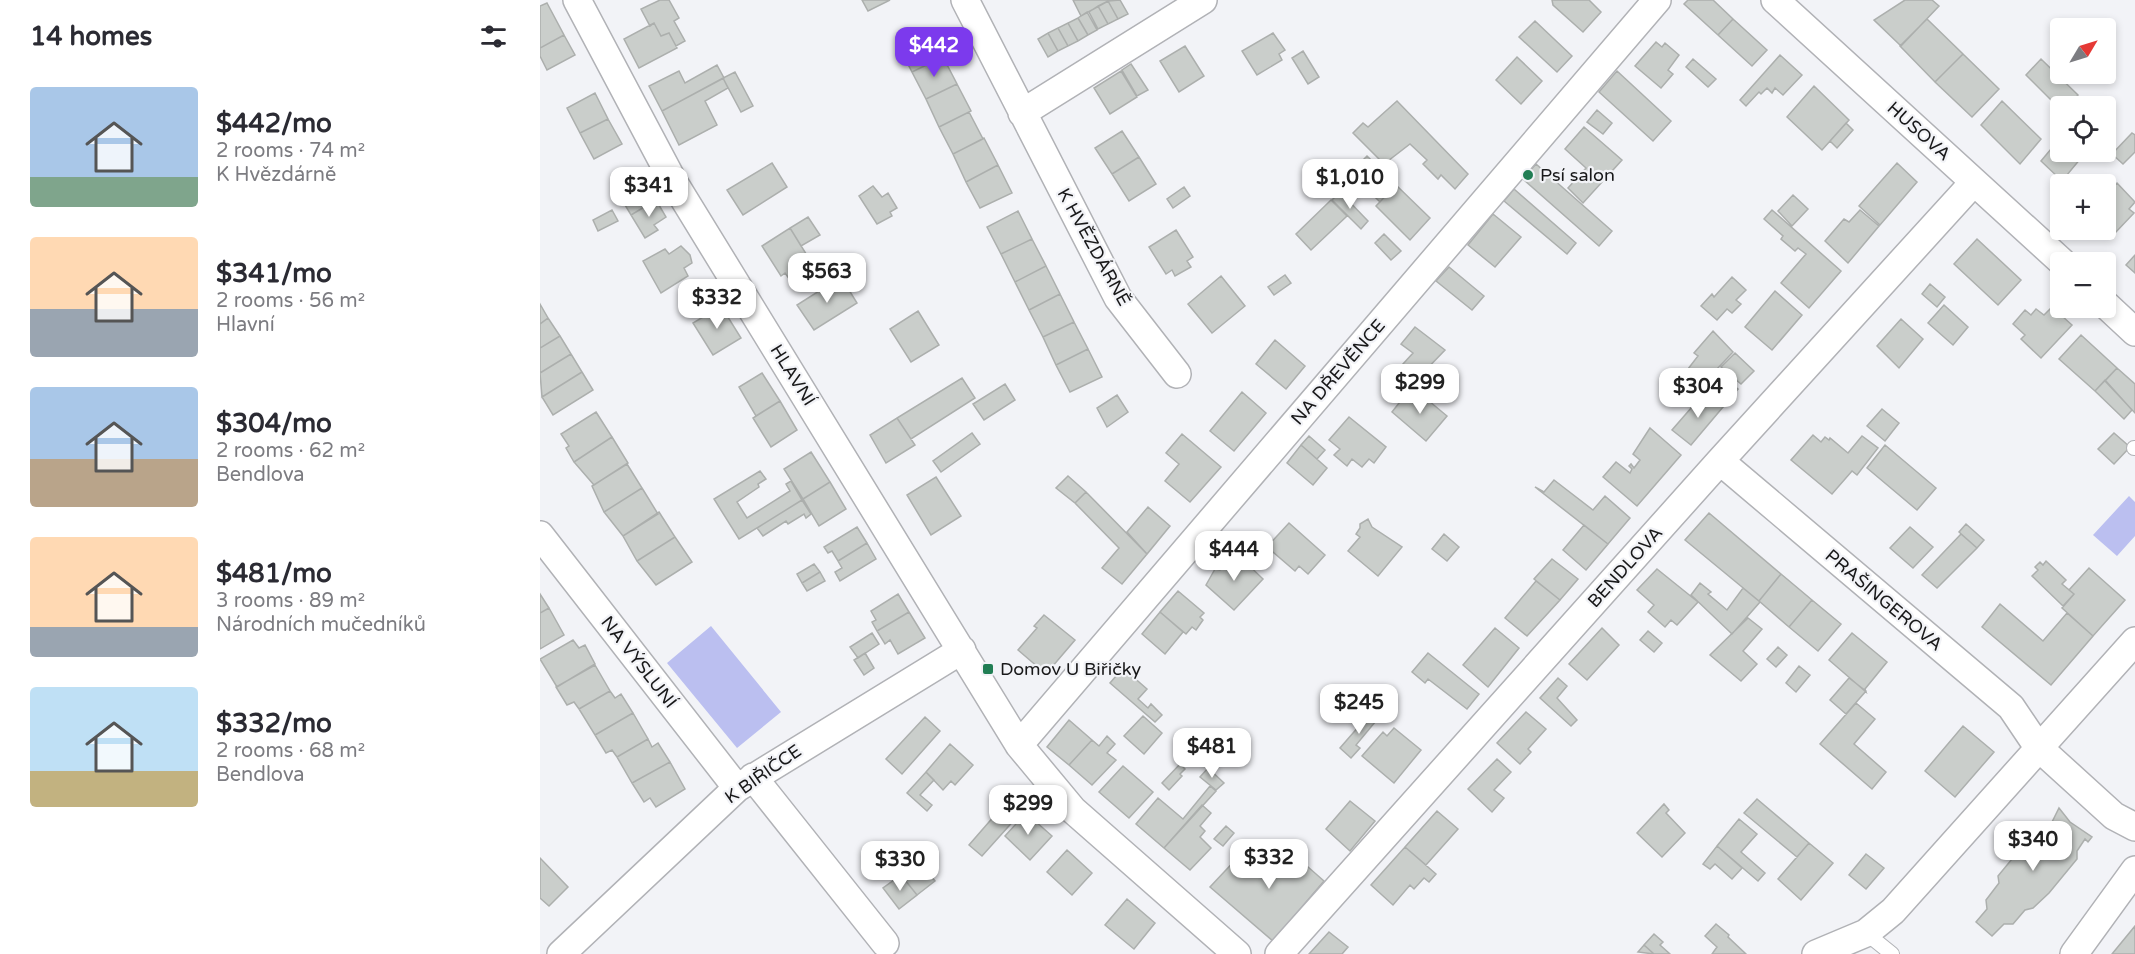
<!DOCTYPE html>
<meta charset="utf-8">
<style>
body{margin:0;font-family:"Varela Round",sans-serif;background:#f2f2f3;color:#2b2b33;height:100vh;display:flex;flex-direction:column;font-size:22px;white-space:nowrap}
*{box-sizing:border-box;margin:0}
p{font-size:20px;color:#7c7c81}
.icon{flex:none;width:33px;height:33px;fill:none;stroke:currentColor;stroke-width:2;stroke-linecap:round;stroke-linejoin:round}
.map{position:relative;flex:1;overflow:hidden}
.drawer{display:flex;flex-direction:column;background:#fff;width:540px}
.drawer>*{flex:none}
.needle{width:39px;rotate:52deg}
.fabs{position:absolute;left:1510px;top:18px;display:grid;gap:12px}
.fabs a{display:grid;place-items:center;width:66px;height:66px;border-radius:6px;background:#fff;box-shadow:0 3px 9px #0003;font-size:30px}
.price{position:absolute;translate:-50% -51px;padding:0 14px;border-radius:12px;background:#fff;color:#222;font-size:20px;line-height:39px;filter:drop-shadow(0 2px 3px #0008)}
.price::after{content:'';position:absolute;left:50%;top:36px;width:18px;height:14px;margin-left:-9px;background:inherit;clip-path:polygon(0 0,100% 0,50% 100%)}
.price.active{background:#7c3aed;color:#fff}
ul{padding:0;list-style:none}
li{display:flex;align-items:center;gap:18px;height:150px;padding:0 30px}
li span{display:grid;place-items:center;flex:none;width:168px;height:120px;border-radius:6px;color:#555}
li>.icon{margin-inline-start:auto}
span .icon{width:72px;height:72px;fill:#fffc;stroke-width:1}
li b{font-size:26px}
h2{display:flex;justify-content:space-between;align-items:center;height:72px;padding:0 30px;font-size:26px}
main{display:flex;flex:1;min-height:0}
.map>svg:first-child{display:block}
</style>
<main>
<section class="drawer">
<h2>14 homes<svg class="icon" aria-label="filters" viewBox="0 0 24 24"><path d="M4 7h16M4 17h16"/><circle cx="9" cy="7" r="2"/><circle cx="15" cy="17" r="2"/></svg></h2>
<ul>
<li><span style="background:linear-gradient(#a9c7e8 75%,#7fa58c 0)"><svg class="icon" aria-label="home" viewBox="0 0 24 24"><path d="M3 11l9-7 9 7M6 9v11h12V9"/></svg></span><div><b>$442/mo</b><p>2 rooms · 74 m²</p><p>K Hvězdárně</p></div></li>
<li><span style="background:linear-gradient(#ffd9b3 60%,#9aa5b1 0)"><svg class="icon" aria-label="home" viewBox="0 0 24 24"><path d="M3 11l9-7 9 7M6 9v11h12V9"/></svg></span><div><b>$341/mo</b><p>2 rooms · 56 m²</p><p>Hlavní</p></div></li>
<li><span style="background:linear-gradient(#a9c7e8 60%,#b9a48a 0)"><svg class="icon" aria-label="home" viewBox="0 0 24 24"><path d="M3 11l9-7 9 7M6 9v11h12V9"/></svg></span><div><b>$304/mo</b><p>2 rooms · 62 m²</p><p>Bendlova</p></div></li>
<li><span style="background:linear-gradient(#ffd9b3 75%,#9aa5b1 0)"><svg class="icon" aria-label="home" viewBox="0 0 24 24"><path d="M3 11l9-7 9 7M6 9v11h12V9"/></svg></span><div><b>$481/mo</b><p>3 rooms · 89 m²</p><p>Národních mučedníků</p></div></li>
<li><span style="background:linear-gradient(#bfe0f5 70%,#c2b280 0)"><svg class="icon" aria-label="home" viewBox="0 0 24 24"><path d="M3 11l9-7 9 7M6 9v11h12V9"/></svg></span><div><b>$332/mo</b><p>2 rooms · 68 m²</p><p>Bendlova</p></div></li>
</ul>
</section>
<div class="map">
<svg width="1595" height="954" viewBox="0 0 1595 954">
<rect width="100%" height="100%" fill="#f2f3f7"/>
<path fill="#bbbff0" d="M1589,496L1595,502V536L1577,556L1553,535Z
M171,626L241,712L197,748L127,663Z"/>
<path fill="#cacecb" stroke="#acafad" stroke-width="1.5" d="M120,0H129L139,18L134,21L145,41L136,46L129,33L121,36L114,23L110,26L101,9Z
M322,0H350L328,11Z
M533,0H570L541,16Z
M580,0L588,14L578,19L568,1Z
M1012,0H1049L1061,12L1043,32L1013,5Z
M1148,0H1173L1193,19L1178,35L1144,4Z
M1365,0H1392L1399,6L1361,46L1334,20Z
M568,1L578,19L568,24L558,6Z
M7,3L24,35L0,48V6Z
M558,6L568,24L558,29L549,12Z
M547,12L557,30L548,35L538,18Z
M538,18L548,35L538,41L528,23Z
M1193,19L1227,50L1212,66L1178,35Z
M1387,19L1423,54L1395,82L1360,46Z
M995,21L1032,56L1017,72L979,37Z
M114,23L121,36L129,33L137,48L99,68L84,39Z
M528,23L538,41L528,46L518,28Z
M518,28L528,46L518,51L508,33Z
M389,29L403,57L372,72L358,45Z
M508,33L518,51L508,57L498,39Z
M733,33L745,50L739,54L742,60L717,75L702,51Z
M24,35L35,55L7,70L0,56V48Z
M1116,42L1122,47L1125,43L1139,55L1128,70L1133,74L1121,88L1095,66Z
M645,46L664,76L639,92L620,61Z
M763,51L779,77L768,84L752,58Z
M1423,54L1459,89L1432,117L1395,82Z
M1240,55L1262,75L1243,95L1235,88L1232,93L1227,88L1221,94L1219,92L1206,106L1200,100Z
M403,57L417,84L386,99L372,72Z
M977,57L1002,81L981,104L956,80Z
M1153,59L1176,79L1168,87L1146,67Z
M1501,59L1538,95L1528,106H1521V110L1486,75Z
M591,64L608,90L597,96L582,70Z
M177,65L184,78L122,111L109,86L139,71L145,83Z
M581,71L597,97L570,114L554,88Z
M1077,71L1131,121L1113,141L1059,92Z
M195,72L213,106L201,112L183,78Z
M183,78L188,88L165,101L177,125L139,145L122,111Z
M417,84L431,111L399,127L386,99Z
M1274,86L1309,120L1282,150L1247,117Z
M55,93L68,119L40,133L27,108Z
M857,101L928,174L915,189L901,175L898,179L883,164L887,160L870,144L844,164L813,133L823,123L828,127Z
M1462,101L1501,139L1480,164L1441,125Z
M1057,110L1072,123L1063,134L1047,122Z
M429,112L443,139L413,154L399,127Z
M68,119L82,144L54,159L40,133Z
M1306,123L1313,130L1297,148L1290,141Z
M1044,127L1082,160L1043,203L1028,188L1046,168L1025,149Z
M582,131L599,157L572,174L555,148Z
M1592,133L1595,135V152L1583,164L1572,154Z
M1521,137V152H1546L1522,181L1501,161Z
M444,138L458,165L426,182L413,154Z
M827,156L853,181L844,190L848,193L840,202L810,173Z
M599,157L616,184L589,201L572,174Z
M232,163L247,187L203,215L187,190Z
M1357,163L1377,182L1340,225L1319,206Z
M996,164L1072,231L1059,246L983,179Z
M458,165L472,193L440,208L426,182Z
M103,180L116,200L91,215L79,195Z
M1577,183L1595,202L1589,209L1594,213L1576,232L1566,222V196Z
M856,185L890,218L870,240L836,206Z
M333,186L342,197L348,193L357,208L350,212L352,216L337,224L319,196Z
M644,187L650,196L633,208L627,199Z
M974,189L1036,243L1027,254L964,201Z
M800,192L828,221L821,229L792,200Z
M1253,195L1268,209L1252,226L1238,211Z
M116,200L126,217L114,225L118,230L105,238L91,215Z
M791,200L807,216L771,250L756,234Z
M72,210L78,221L58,231L53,220Z
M1232,210L1301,271L1269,308L1241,283L1266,254L1258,248L1255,251L1241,239L1243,236L1224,219Z
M1320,210L1339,226L1308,263L1285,241L1304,219L1309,222Z
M478,211L492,239L461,254L447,227Z
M953,214L981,237L955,267L928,245Z
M268,217L280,235L261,246L250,228Z
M250,228L273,265L250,280L245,273L241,276L222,246Z
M636,230L653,257L647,261L651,267L635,276L632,270L626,274L609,247Z
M844,234L861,251L851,260L835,243Z
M492,239L506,266L475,282L461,254Z
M1437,239L1481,280L1458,305L1414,264Z
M141,246L150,255L152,263L144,268L148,276L121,293L103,261L125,249L129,254Z
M1595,255V273L1586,265Z
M506,266L520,294L489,310L475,282Z
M909,267L944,296L932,310L896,281Z
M745,275L751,283L734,295L728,287Z
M681,276L705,306L672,333L648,304Z
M301,277L317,303L274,330L257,305Z
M1192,277L1206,290L1196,300L1201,304L1192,313L1187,309L1177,320L1161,306L1172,294L1174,297Z
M1390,284L1405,297L1397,307L1382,294Z
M1235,291L1262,315L1232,350L1205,327Z
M520,294L534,322L503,337L489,310Z
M0,304L8,318L0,324Z
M1404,305L1428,327L1413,345L1388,323Z
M181,306L201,338L173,355L153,323Z
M1512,307L1532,325L1501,358L1481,339L1485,335L1473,324L1485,310L1491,315L1496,309L1504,315Z
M378,311L399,345L371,362L350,329Z
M8,318L20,336L0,348V324Z
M1361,319L1383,339L1359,368L1337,346Z
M534,322L548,349L516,365L503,337Z
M875,327L905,350L879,377L863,364L873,353L861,344Z
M1173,331L1193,352L1176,370L1198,389L1186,403L1148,369L1158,356L1154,353Z
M1541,335L1577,368L1555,391L1519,359Z
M20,336L31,354L0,373V348Z
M735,340L765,366L746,389L716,364Z
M548,349L562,377L530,392L516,365Z
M1195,353L1214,371L1201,384L1181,367Z
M31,354L42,372L2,397L0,373Z
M1577,368L1595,384V413L1565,381Z
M42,372L53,390L13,415L2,397Z
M222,373L240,401L216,416L199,387Z
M422,378L435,398L371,439L357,418Z
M1565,380L1592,410L1584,419L1555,391Z
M465,384L475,400L444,420L433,404Z
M877,391L907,416L886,441L852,412L863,398L868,402Z
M702,392L726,413L694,451L670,431Z
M1165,392L1183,407L1151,445L1132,430Z
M577,395L588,412L567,427L557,408Z
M240,401L257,430L231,447L213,418Z
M1342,409L1359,423L1345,441L1327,426Z
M56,412L72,437L34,462L26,448L29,446L21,434Z
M809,417L846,447L834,463L829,459L822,467L812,459L807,466L794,455L800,449L789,440Z
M357,418L375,445L346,463L330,435Z
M1110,428L1141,455L1097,506L1063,477L1076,462L1090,473L1092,469L1089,466L1091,464L1094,468L1100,460L1093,454Z
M432,433L440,444L401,472L393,461Z
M1574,433L1590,447L1574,464L1558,449Z
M642,434L681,467L650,502L625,481L639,464L626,453Z
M1273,435L1281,442L1285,437L1289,440L1290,438L1308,453L1322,436L1338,448L1317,475L1312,471L1292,494L1251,460Z
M769,436L785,450L777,459L761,445Z
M72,437L88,463L54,485L34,462Z
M761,445L787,468L773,485L747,463Z
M1345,445L1396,488L1377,510L1327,468Z
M271,452L290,482L263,499L244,469Z
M87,464L102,488L64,512L52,486Z
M220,471L226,479L218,484L219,487L197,502L207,518L250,491L246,484L251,481L262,500L199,539L174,499Z
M528,476L546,492L535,503L516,488Z
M396,477L421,516L391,535L367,495Z
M1014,480L1053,510L1065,496L1090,518L1068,544L995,487L1004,492Z
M290,482L306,509L279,526L263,499Z
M102,488L118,514L83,536L64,512Z
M546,492L607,554L582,584L562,568L579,548L535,503Z
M262,500L271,514L266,518L264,514L248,524L246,521L223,536L217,528Z
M608,507L630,526L607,554L587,532Z
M119,512L135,537L97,561L83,536Z
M1169,513L1241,574L1219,601L1145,540Z
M828,519L832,527L862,547L838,576L808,551L820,537L816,534L820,528V524Z
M749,523L785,555L768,574L759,566L755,571L727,547Z
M1426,524L1444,540L1437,548L1419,532Z
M1044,525L1068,544L1046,570L1023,550Z
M317,527L327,543L298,561L292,551L288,553L284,547Z
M1370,527L1393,547L1373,568L1350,548Z
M904,534L919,547L907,561L892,549Z
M1421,534L1437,548L1397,588L1382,575Z
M135,537L152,562L116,585L97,561Z
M327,543L336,559L300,581L295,572L302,568L298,561Z
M698,555L723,579L694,610L666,585L675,569L680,570L684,565L687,567Z
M1012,559L1038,579L1020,600L994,579Z
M1506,561L1526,580L1522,584L1534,594L1523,606L1492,576L1498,570L1495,567L1500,562L1503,565Z
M274,564L280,572L262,583L257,574Z
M1549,568L1585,600L1553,636L1522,608L1534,594L1529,590Z
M1117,569L1158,602L1137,625L1131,620L1125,627L1108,612L1114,605L1097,590Z
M280,572L285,581L267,591L262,583Z
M1241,574L1272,600L1249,627L1219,601Z
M996,581L1020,600L987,636L965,618Z
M1160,583L1171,592L1168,594L1187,610L1203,588L1220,602L1192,634L1151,595Z
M638,591L664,613L660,617L663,620L656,630L652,627L646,634L620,612Z
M0,594L9,608L0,613Z
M358,594L369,612L337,631L332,622L336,620L331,611Z
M1272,600L1301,624L1278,651L1249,627Z
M1460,604L1503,641L1527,613L1553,636L1511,685L1442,627Z
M9,608L24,635L0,649V613Z
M369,612L385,638L358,654L350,640L345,644L337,631Z
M620,612L643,632L625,654L602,634Z
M504,615L535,640L506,674L478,650L497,628L494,626Z
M1208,618L1222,629L1203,651L1217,664L1201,681L1170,655Z
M955,628L979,648L948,687L923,665Z
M1062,628L1079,645L1047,680L1029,664Z
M1108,631L1122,643L1114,652L1100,640Z
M332,633L339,644L318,658L310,647Z
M1312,633L1347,662L1325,689L1326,692L1289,660Z
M33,640L39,648L45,645L55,664L17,687L0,659Z
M1238,647L1247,655L1236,667L1227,659Z
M325,653L334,668L324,675L314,660Z
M888,653L939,694L927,709L888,679L885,683L872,672Z
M55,665L70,691L39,709L34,702L27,705L16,687Z
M1259,666L1270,675L1256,692L1246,683Z
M583,668L607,689L598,699L608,708L611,704L622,715L615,722L570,683Z
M1018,678L1027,686L1017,698L1037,720L1031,726L1000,698Z
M1309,678L1326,691L1306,714L1290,700Z
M70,691L75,698L81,694L93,713L55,735L39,709Z
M1316,703L1335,719L1314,744L1346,772L1332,789L1280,744Z
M833,710L840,716L816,745L820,748L811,758L800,748Z
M986,712L1006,729L988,749L991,752L980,764L957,743Z
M93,713L108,739L77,757L72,750L66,753L55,735Z
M603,716L622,733L604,754L584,736Z
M385,717L400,731L362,774L346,759Z
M529,720L552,740L529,765L507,747Z
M1423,726L1454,752L1415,797L1385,771Z
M854,728L881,750L854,783L822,756L843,732L847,736Z
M567,736L575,744L567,753L576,760L552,785L529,765L552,740L559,746Z
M108,739L112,747L118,743L130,762L92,783L77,757Z
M410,744L433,765L415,785L411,781L403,790L386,772Z
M957,759L971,772L954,790L964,798L952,812L928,789Z
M130,762L145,789L116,807L110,798L104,802L92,783Z
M640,764L645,769L640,774L642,776L629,790L622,783Z
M583,766L613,792L589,818L559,792Z
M668,768L684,783L676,790L660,777Z
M386,772L394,780L380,795L392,805L387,811L367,793Z
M670,786L676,791L624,848L596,824L618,798L643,819Z
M1217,799L1269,843L1257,857L1204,813Z
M810,801L835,821L810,851L786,829Z
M1124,804L1129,810L1126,813L1145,833L1122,857L1097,833Z
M662,805L671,813L660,826L665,831L660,837L671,848L650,870L624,848Z
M462,807L476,818L442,856L429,845Z
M1519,808L1530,822L1552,837L1548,842L1545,839L1537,851V859L1509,893L1493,908L1485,910L1473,924H1464L1452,936L1436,922L1447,909L1446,900L1459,883L1458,876L1486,842L1502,826L1511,824Z
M897,811L918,829L886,865L865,847Z
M486,813L512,836L490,860L465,836Z
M1199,819L1217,834L1201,852L1225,873L1218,881L1177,846Z
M686,826L694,833L683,846L674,839Z
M1269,843L1293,863L1261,900L1238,879Z
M743,845L784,881L733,941L670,887L700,855L720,872L727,863L725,861Z
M1177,846L1202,868L1192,879L1175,864L1170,869L1163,864Z
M865,847L896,874L889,882L884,878L874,889L870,885L853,905L831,885Z
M527,850L552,873L532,895L507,872Z
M1326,854L1344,868L1326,889L1309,875Z
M0,858L28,887L9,906L0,898Z
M378,861L395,881L377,895L361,875Z
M361,875L377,895L359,909L343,888Z
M587,899L615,923L594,949L565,925Z
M1176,924L1189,935L1188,937L1206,954H1172L1177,947L1165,936Z
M1595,926V954H1572Z
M789,932L808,947L802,954H769Z
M1114,934L1123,942L1120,945L1130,954H1114L1104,945Z
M1104,945L1114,954L1098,952Z"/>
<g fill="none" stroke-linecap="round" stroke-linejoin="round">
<g stroke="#b1b2b6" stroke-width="16">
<path id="service" d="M1594,448H1595
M1326,933L1352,954"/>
</g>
<g stroke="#b1b2b6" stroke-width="30">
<path id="minor" d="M37,0L133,181L479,745L533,810L697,954
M425,0L578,298L637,374
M1235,0L1522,262
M482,113L663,0
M1566,305L1595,332
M1180,461L1471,707L1498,747L1574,816L1595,827
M0,535L197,788
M479,745L1117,0
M213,777L345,943
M21,954L197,788L422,650
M739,954L1180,461L1434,182
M1276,954L1326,933L1353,911L1595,641
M1534,954L1595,870"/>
</g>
<use href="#service" stroke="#fff" stroke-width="14"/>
<use href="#minor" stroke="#fff" stroke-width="27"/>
</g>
<g fill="#217e54" stroke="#f2f3f7" stroke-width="2">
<circle cx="988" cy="175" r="6"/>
<rect x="442" y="663" width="12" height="12" rx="3"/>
</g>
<g text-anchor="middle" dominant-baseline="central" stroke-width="4.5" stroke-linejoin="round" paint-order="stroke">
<g font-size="18" fill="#181819" stroke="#f2f3f7">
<text transform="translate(1379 131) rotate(42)">HUSOVA</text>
<text transform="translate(554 247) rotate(61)">K HVĚZDÁRNĚ</text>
<text transform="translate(798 372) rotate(-49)">NA DŘEVĚNCE</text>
<text transform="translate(253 375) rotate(58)">HLAVNÍ</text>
<text transform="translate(1085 567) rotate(-48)">BENDLOVA</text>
<text transform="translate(1344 600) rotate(40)">PRAŠINGEROVA</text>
<text transform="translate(99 662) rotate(52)">NA VÝSLUNÍ</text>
<text transform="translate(223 774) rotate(-35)">K BIŘIČCE</text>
</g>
<g font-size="18" fill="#181819" stroke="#f2f3f7" text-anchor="start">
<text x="1000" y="175">Psí salon</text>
<text x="460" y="669">Domov U Biřičky</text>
</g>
</g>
</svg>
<div class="fabs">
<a><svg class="needle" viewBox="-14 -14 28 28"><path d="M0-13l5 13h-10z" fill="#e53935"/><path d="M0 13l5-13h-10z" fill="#7c7c81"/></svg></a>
<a><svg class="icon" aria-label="locate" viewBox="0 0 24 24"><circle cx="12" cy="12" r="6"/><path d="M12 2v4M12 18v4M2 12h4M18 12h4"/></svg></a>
<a>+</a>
<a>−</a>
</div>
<b class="price active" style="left:394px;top:78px">$442</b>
<b class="price" style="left:810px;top:210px">$1,010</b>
<b class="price" style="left:109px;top:218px">$341</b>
<b class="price" style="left:287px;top:304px">$563</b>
<b class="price" style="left:177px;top:330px">$332</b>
<b class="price" style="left:880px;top:415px">$299</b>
<b class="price" style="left:1158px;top:419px">$304</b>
<b class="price" style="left:694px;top:582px">$444</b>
<b class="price" style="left:819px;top:735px">$245</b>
<b class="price" style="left:672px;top:779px">$481</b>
<b class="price" style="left:488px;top:836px">$299</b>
<b class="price" style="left:1493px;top:872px">$340</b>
<b class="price" style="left:729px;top:890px">$332</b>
<b class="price" style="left:360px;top:892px">$330</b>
</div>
</main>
